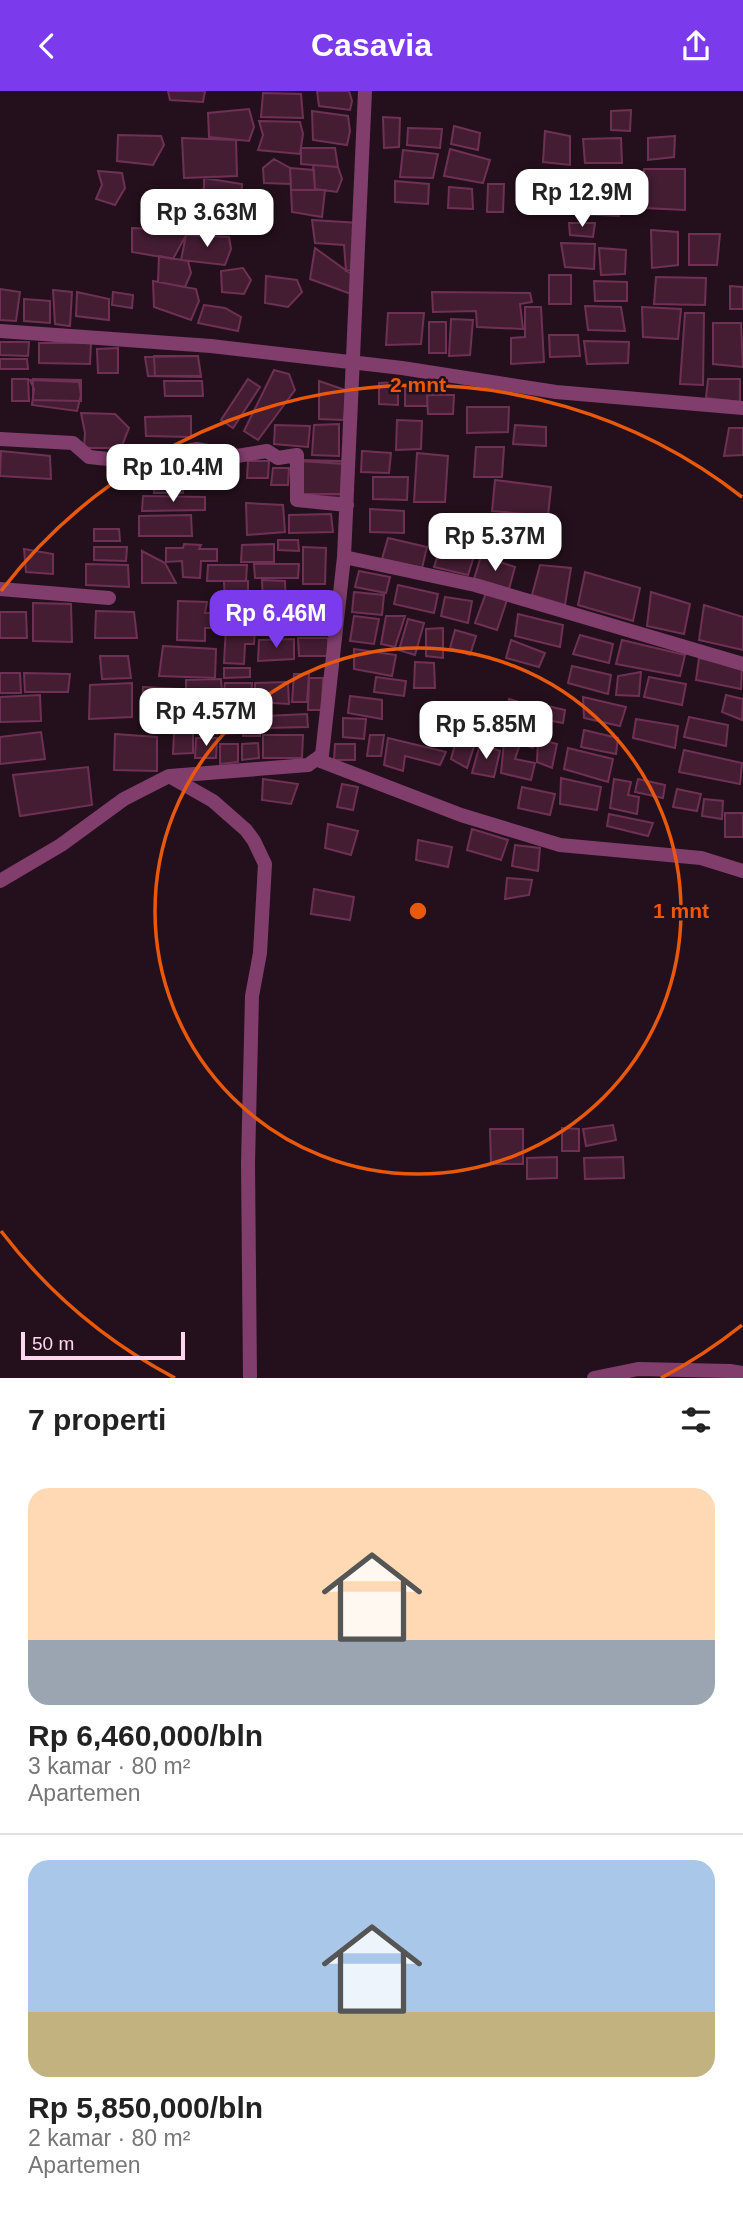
<!DOCTYPE html>
<html lang="id">
<meta charset="utf-8">
<style>
body{margin:0;font-family:Arial,sans-serif;background:#f6f6f6;color:#222;height:100vh;display:flex;flex-direction:column;font-size:26px;white-space:nowrap}
*{box-sizing:border-box;margin:0}
p{font-size:23px;color:#767676}
.icon{flex:none;width:38px;height:38px;fill:none;stroke:currentColor;stroke-width:2;stroke-linecap:round;stroke-linejoin:round}
.map{position:relative;height:1287px;overflow:hidden}
.drawer{display:flex;flex-direction:column;background:#fff;flex:1}
.drawer>*{flex:none}
.scale{position:absolute;left:21px;bottom:18px;width:164px;box-sizing:border-box;padding-left:7px;border:4px solid #fdd6ee;border-top:0;font-size:19px;line-height:24px;white-space:nowrap;color:#fdd6ee;-webkit-text-stroke:5px #24101c;paint-order:stroke}
.price{position:absolute;translate:-50% -60px;padding:0 16px;border-radius:14px;background:#fff;color:#222;font-size:23px;line-height:46px;filter:drop-shadow(0 2px 4px #0008)}
.price::after{content:'';position:absolute;left:50%;top:42px;width:21px;height:16px;margin-left:-10px;background:inherit;clip-path:polygon(0 0,100% 0,50% 100%)}
.price.selected{background:#7c3aed;color:#fff}
ul{padding:0;list-style:none}
li{display:grid;align-content:center;gap:14px;height:371px;padding:0 28px}
li+li{border-top:2px solid #e0e0e0}
li span{display:grid;place-items:center;height:217px;border-radius:21px;color:#555}
li>.icon{margin-inline-start:auto}
span .icon{width:126px;height:126px;fill:#fffc;stroke-width:1}
li b{font-size:30px}
h2{display:flex;justify-content:space-between;align-items:center;height:84px;padding:0 28px;font-size:30px}
header{display:flex;justify-content:space-between;align-items:center;height:91px;padding:0 28px;background:#7c3aed;color:#fff;font-size:32px;font-weight:700}
.map>svg:first-child{display:block}
</style>
<header><svg class="icon" aria-label="back" viewBox="0 0 24 24"><path d="M15 5l-7 7 7 7"/></svg>Casavia<svg class="icon" aria-label="share" viewBox="0 0 24 24"><path d="M12 15V3M7 8l5-5 5 5M5 13v7h14v-7"/></svg></header>
<div class="map">
<svg width="743" height="1287" viewBox="0 0 743 1287">
<rect width="100%" height="100%" fill="#24101c"/>
<path fill="#441d33" stroke="#6f3153" stroke-width="2" d="M168,0H205L203,11L170,9Z
M317,0H349L352,10L350,19L319,15Z
M263,2L301,3L303,27L261,26Z
M249,18L254,36L249,50L209,46L208,22Z
M631,19L630,40L611,39V20Z
M312,20L348,25L350,40L347,54L313,49Z
M383,26L400,27L399,56L384,57Z
M259,30L300,31L303,43L300,63L258,59L263,44Z
M454,35L480,42L478,59L451,53Z
M408,37L442,38L440,57L407,54Z
M545,40L570,45V74L543,71Z
M118,44L161,45L164,54L153,74L117,70Z
M675,45L674,66L648,69V47Z
M182,47L236,49L237,85L184,87Z
M621,47L622,72H585L583,48Z
M301,57H335L338,76L301,73Z
M450,58L490,69L483,92L444,85Z
M403,59L438,63L433,87L400,86Z
M274,68L290,77L291,93L264,92L263,77Z
M313,74L338,76L342,88L337,101L315,98Z
M290,77L314,79L315,99H291Z
M644,78H685V119L644,117Z
M582,79L620,80L619,125L581,123Z
M98,80L122,82L125,97L115,114L96,108L102,94Z
M529,82H561L559,121L527,120Z
M204,87L242,93L241,111L217,108L216,141L196,139L197,100L204,98Z
M395,90L429,93L428,113L395,111Z
M488,93H504L503,121H487Z
M449,96L472,98L473,118L448,117Z
M181,99L197,100L196,115L191,131L171,122Z
M291,99H325L322,126L292,121Z
M312,129L360,132L358,178L346,180L344,154L315,152Z
M569,132H595L593,146L570,144Z
M132,137L181,139L186,144L173,168L132,161Z
M651,139L678,141V174L652,177Z
M689,143H720L717,174H689Z
M186,144L229,146L231,158L225,174L181,169Z
M561,152L595,153L594,178L565,176Z
M315,157L358,188L351,203L310,188Z
M599,157L626,159L625,183L601,184Z
M159,165L188,170L191,182L185,196L158,191Z
M243,177L251,189L244,203L222,201L221,180Z
M549,184H571V213H549Z
M266,185L297,189L302,201L288,216L265,212Z
M656,186L706,187L705,214L654,213Z
M153,190L196,198L199,210L191,229L154,216Z
M594,190L627,191V210H595Z
M730,195L743,196V218H730Z
M0,198L20,201L16,230L0,229Z
M53,199L72,201L70,235L55,233Z
M77,201L109,208V229L76,225Z
M113,201L133,204L132,217L112,214Z
M432,201L530,202L532,211L520,213L523,238L477,236L476,220L433,221Z
M24,208L50,210V232L24,230Z
M204,214L225,217L241,226L238,240L198,232Z
M585,215L621,216L625,240L588,239Z
M525,216H541L544,271L511,273V247L525,246Z
M642,216L681,218L678,248L643,246Z
M388,222H424L421,253L386,254Z
M685,222H704L703,294L680,293Z
M451,228L473,229L470,264L449,265Z
M429,231H446V262H429Z
M713,232H741L743,276L713,273Z
M549,244H578L580,265L550,266Z
M584,250L629,251L628,272L587,273Z
M0,251H29L28,265L0,264Z
M39,252H91L90,273L39,272Z
M118,257V282H98L97,258Z
M154,265H198L201,285H155Z
M198,265L201,286L148,285L145,266Z
M0,268H27L28,278H0Z
M274,279L289,283L295,299L258,349L244,340Z
M12,288H28L29,310H12Z
M33,288L81,289V310L33,309Z
M248,288L260,296L233,337L221,329Z
M708,288H740V311L706,307Z
M30,289L79,291L81,304L77,320L32,314L34,298Z
M164,290H202L203,305H165Z
M319,290L348,300L344,329L319,328Z
M398,291V314L379,313V292Z
M405,297L428,298L427,315H405Z
M427,304H454L453,323H428Z
M467,316H509L508,341L467,342Z
M81,322L115,323L129,337L121,357H84L85,342Z
M191,325V346L146,345L145,326Z
M397,329L422,330L421,358L396,359Z
M339,333V365L312,364L314,334Z
M275,334L310,335L308,356L274,353Z
M515,334L546,336V355L513,353Z
M729,337H743V364L724,365Z
M476,356H504L502,386H474Z
M1,360L50,365L51,388L0,385Z
M362,360L391,362L389,382L361,381Z
M417,362L448,365L445,411H414Z
M303,369L342,370L343,403H303Z
M248,370H269L268,387H247Z
M300,370L344,373L347,414L298,408Z
M183,373V402H154L155,374Z
M273,377H289L288,394H271Z
M373,386H408L407,409L373,408Z
M495,389L551,396L548,425L492,420Z
M143,405L205,406V419L142,420Z
M246,412L283,414L285,441L247,444Z
M370,418L404,420V442L370,441Z
M331,423L333,441L289,442V424Z
M191,424L192,445H139V425Z
M480,429L510,437L502,461L472,454Z
M512,434L548,444L547,466L509,456Z
M94,438H119L120,450H94Z
M388,447L427,456L422,477L382,468Z
M278,449H298L299,460L278,459Z
M442,452L475,462L468,484L434,476Z
M184,453L201,454L199,458H217V470H201L200,487L183,486L182,470L166,471V457H183Z
M274,453V471H241L242,454Z
M94,456H127L126,470L94,469Z
M303,456L326,457L325,493H303Z
M24,458L53,463V483L26,481Z
M142,460L165,472L176,492H142Z
M481,465L515,476L509,498L474,488Z
M86,473L128,474L129,496L86,494Z
M254,473H299L298,487H255Z
M208,474H247L246,490H207Z
M540,474L571,477L565,514L532,504Z
M359,480L390,486L386,502L355,496Z
M585,481L640,497L633,530L578,514Z
M262,489L285,490L286,515H263Z
M224,490H248V517L225,516Z
M398,494L438,503L434,522L394,513Z
M354,501L384,504L382,524L352,521Z
M651,501L690,513L684,543L647,535Z
M486,502L507,509L497,539L475,532Z
M445,506L472,510L468,532L441,525Z
M178,510L207,511L205,522H219L218,537H205V550L177,549Z
M33,512L71,513L72,551L33,550Z
M704,514L743,526V559L699,549Z
M96,520L134,521L137,547H95Z
M0,521H26L27,547H0Z
M518,523L563,534L560,556L515,545Z
M354,525L379,528L374,553L350,550Z
M386,525H405L395,556L381,553Z
M408,528L424,532L415,564L399,559Z
M226,536L255,537L254,553H245L244,573L224,572Z
M443,537V567L426,565V538Z
M455,539L476,545L470,564L450,557Z
M580,544L613,553L609,572L573,563Z
M298,547H328V565H299Z
M294,548V568L258,570L259,549Z
M511,549L545,562L539,576L506,567Z
M622,549L685,564L680,585L616,573Z
M163,555L216,558L215,587L159,585Z
M354,558L396,564L392,585L354,578Z
M100,565H128L131,587L102,588Z
M699,567L742,577L741,598L696,589Z
M415,571L434,572L435,597H414Z
M572,575L611,584L608,603L568,592Z
M224,577H250V586L224,587Z
M641,581L639,605L616,604L618,585Z
M0,582H20L21,602H0Z
M24,582L70,583L68,601H25Z
M294,583H309L307,611H292Z
M376,586L406,590L404,605L374,601Z
M649,586L686,593L682,614L644,606Z
M309,587H323L322,619H308Z
M221,588L223,613H186V589Z
M288,591L289,613L255,611V592Z
M132,592V626L89,628L90,594Z
M225,592H252L251,614L223,613Z
M143,596L179,598L181,626L142,628Z
M40,604L41,630L0,631V606Z
M726,604L743,608L742,629L722,621Z
M350,605L382,609V628L348,622Z
M583,606L626,616L620,635L584,627Z
M509,608L533,615L531,629L506,625Z
M539,613L565,619L563,632L537,627Z
M218,618L217,643L197,642L198,619Z
M243,618H260V645H243Z
M222,619H239L238,642L222,643Z
M307,623L308,636L265,637L266,625Z
M463,625L482,631L467,677L451,668Z
M689,626L728,634L726,655L684,646Z
M343,627L366,628L364,648L343,646Z
M636,628L678,635L675,657L633,647Z
M488,630L537,645L533,657L487,641Z
M584,639L618,647L616,663L581,656Z
M41,641L45,668L0,673V646Z
M193,641V662L173,663L174,642Z
M115,643L157,646V680L114,679Z
M263,644H303L302,667H263Z
M370,644H384L381,665H367Z
M196,647H217L216,667H195Z
M388,647L446,661L440,674L405,665L403,680L384,674Z
M538,648L557,653L552,677L537,671Z
M504,651L520,653L515,668L535,672L531,689L501,682Z
M258,652L259,667L242,669V653Z
M220,653H238V671L220,673Z
M335,653H355V669H334Z
M480,653L500,660L494,686L472,682Z
M568,657L613,668L608,691L564,678Z
M684,659L742,672L740,693L679,681Z
M88,676L92,714L20,725L13,684Z
M561,687L601,696L597,719L560,713Z
M263,688L298,693L291,713L262,709Z
M614,688L631,691L628,704L639,706L637,723L610,717Z
M638,688L665,694L663,707L635,701Z
M342,693L358,696L353,719L337,716Z
M522,696L555,703L550,724L518,717Z
M677,698L701,703L697,720L673,716Z
M704,708L723,710L722,728L702,725Z
M725,722H743V746H725Z
M609,723L653,732L648,745L607,735Z
M328,733L358,740L351,764L325,757Z
M472,738L508,749L501,769L467,759Z
M418,749L452,756L448,776L416,769Z
M515,754L540,757L538,780L512,775Z
M507,787L532,789L529,804L505,808Z
M314,798L354,806L350,829L311,823Z
M613,1034L616,1049L586,1055L583,1038Z
M562,1037L579,1038V1060H562Z
M490,1038H523V1073H491Z
M557,1066V1087L527,1088V1067Z
M623,1066L624,1087L585,1088L584,1067Z"/>
<g fill="none" stroke-linecap="round" stroke-linejoin="round">
<path stroke="#813e6d" stroke-width="14" d="M0,240L211,255L402,277L556,301L743,317
M0,348L73,352L89,366L118,369L155,366L196,358L237,365L267,360L278,367L297,364V409L347,414
M344,466L475,494L743,573
M0,498L109,507
M318,669L461,724L560,754L701,767L743,780
M170,685L308,674L322,664L344,466L365,0
M0,790L61,754L124,708L169,685L213,710L246,739L254,750L265,773L260,862L252,905L248,1072L250,1287
M594,1287L638,1278L730,1280L743,1282"/>
</g>
<g fill="none" stroke="#e8590c" stroke-width="3.5">
<circle cx="418" cy="820" r="263"/>
<path d="M742 1234A526 526 0 0 1 661 1287M175 1287A526 526 0 0 1 1 1140M1 500A526 526 0 0 1 742 406"/>
</g>
<circle cx="418" cy="820" r="10" fill="#e8590c" stroke="#24101c" stroke-width="3.5"/>
<g font-size="21" text-anchor="middle" font-weight="bold" fill="#e8590c" stroke="#24101c" stroke-width="5" stroke-linejoin="round" paint-order="stroke">
<text x="418" y="301">2 mnt</text>
<text x="681" y="827">1 mnt</text>
</g>
</svg>
<div class="scale">50 m</div>
<b class="price" style="left:582px;top:138px">Rp 12.9M</b>
<b class="price" style="left:207px;top:158px">Rp 3.63M</b>
<b class="price" style="left:173px;top:413px">Rp 10.4M</b>
<b class="price" style="left:495px;top:482px">Rp 5.37M</b>
<b class="price selected" style="left:276px;top:559px">Rp 6.46M</b>
<b class="price" style="left:206px;top:657px">Rp 4.57M</b>
<b class="price" style="left:486px;top:670px">Rp 5.85M</b>
</div>
<section class="drawer">
<h2>7 properti<svg class="icon" aria-label="filters" viewBox="0 0 24 24"><path d="M4 7h16M4 17h16"/><circle cx="9" cy="7" r="2"/><circle cx="15" cy="17" r="2"/></svg></h2>
<ul>
<li><span style="background:linear-gradient(#ffd9b3 70%,#9aa5b1 0)"><svg class="icon" aria-label="home" viewBox="0 0 24 24"><path d="M3 11l9-7 9 7M6 9v11h12V9"/></svg></span><div><b>Rp 6,460,000/bln</b><p>3 kamar · 80 m²</p><p>Apartemen</p></div></li>
<li><span style="background:linear-gradient(#a9c7e8 70%,#c2b280 0)"><svg class="icon" aria-label="home" viewBox="0 0 24 24"><path d="M3 11l9-7 9 7M6 9v11h12V9"/></svg></span><div><b>Rp 5,850,000/bln</b><p>2 kamar · 80 m²</p><p>Apartemen</p></div></li>
</ul>
</section>
